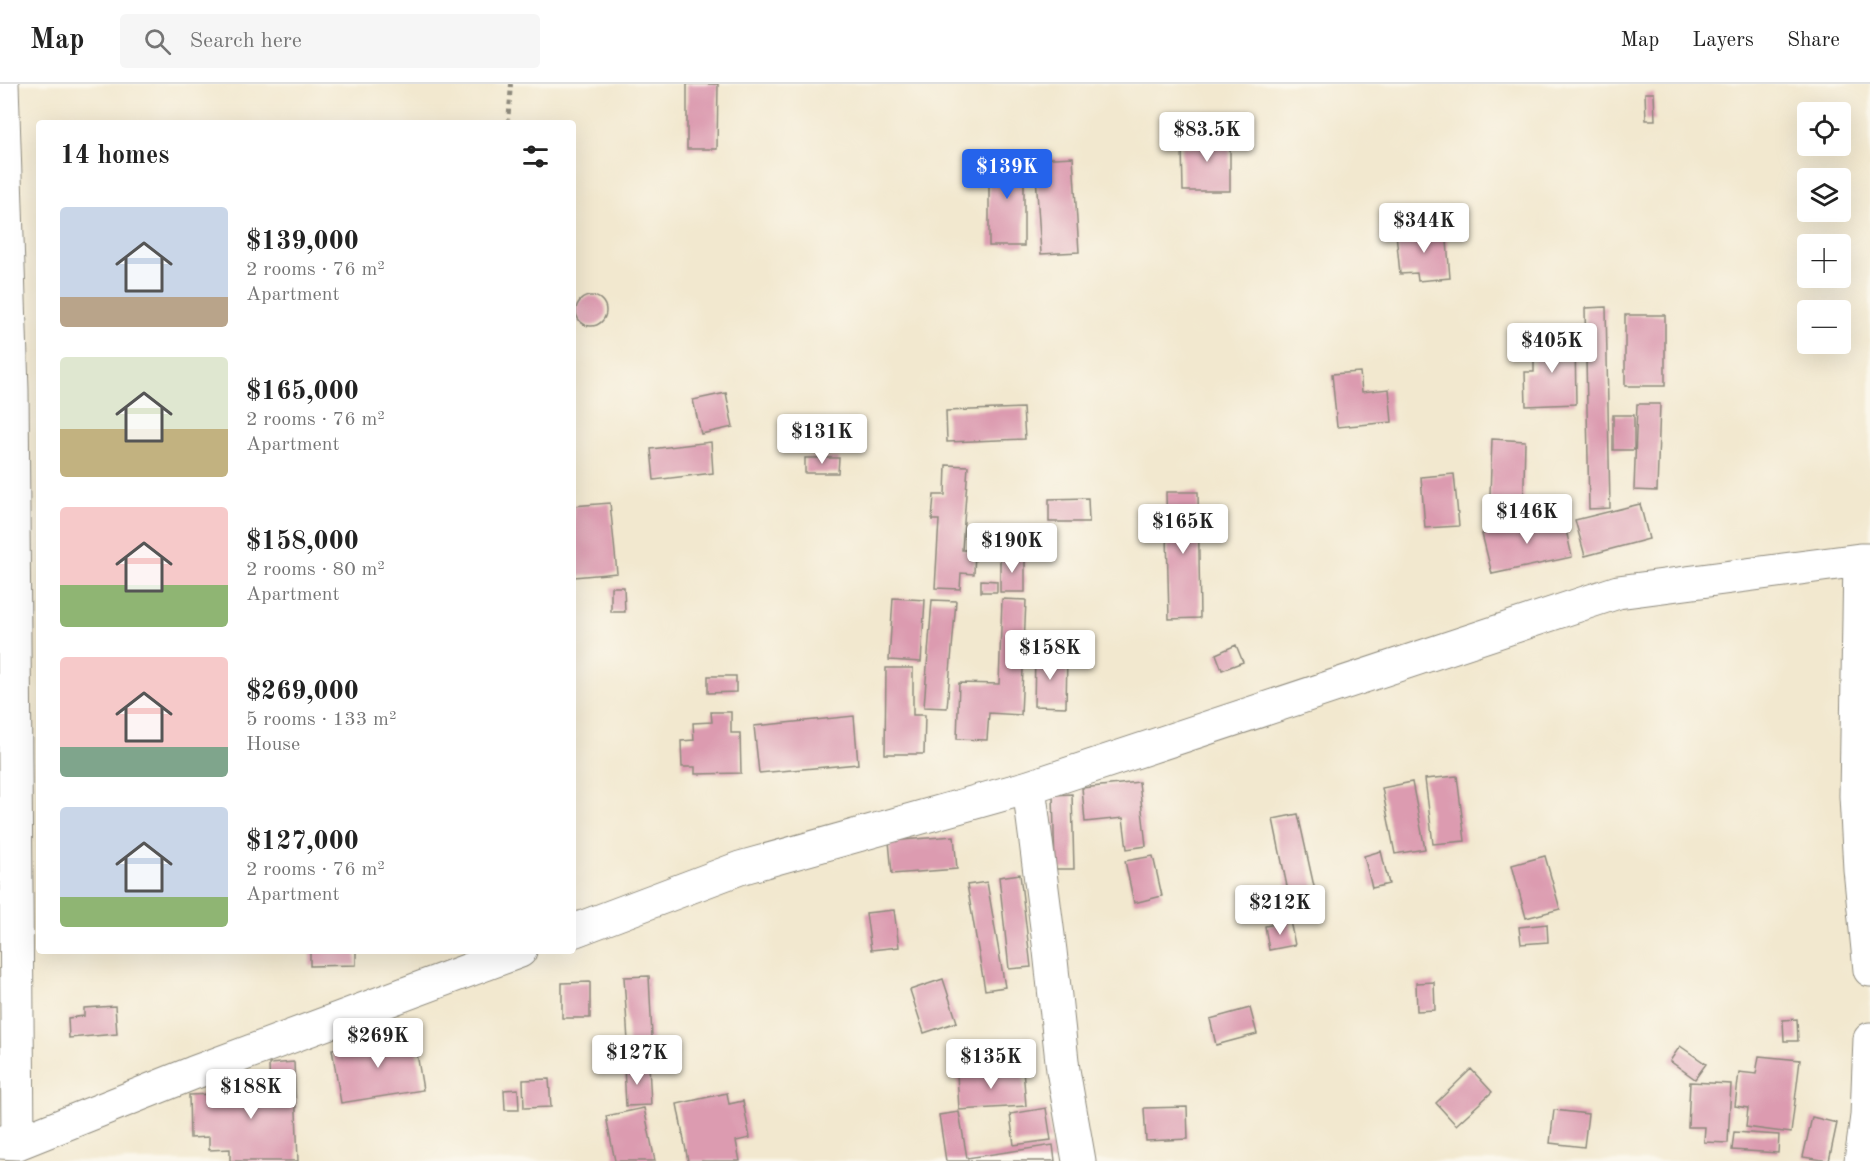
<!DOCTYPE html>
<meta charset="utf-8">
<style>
body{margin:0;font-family:"Old Standard TT",serif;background:#f6f6f6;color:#222;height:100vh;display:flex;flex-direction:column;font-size:22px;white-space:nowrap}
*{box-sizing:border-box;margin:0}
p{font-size:20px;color:#767676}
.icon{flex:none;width:33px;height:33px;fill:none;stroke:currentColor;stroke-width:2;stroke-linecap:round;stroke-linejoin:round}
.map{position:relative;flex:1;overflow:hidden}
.drawer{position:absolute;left:36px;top:36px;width:540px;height:834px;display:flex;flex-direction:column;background:#fff;border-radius:6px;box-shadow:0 6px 24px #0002}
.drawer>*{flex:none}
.tools{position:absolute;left:1797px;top:18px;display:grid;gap:12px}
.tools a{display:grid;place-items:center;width:54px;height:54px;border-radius:6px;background:#fff;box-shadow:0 6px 24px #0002;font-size:30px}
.price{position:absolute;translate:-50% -51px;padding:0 14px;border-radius:6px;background:#fff;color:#222;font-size:20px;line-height:39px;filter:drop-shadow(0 2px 3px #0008)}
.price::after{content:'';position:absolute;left:50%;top:36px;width:18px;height:14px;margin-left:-9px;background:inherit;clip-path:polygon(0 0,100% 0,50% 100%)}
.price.current{background:#2563eb;color:#fff}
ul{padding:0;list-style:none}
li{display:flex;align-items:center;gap:18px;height:150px;padding:0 24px}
li span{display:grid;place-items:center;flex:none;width:168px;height:120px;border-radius:6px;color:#555}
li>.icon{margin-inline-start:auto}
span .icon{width:72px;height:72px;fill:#fffc;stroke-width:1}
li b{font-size:26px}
h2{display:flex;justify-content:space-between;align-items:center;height:72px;padding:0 24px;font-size:26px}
header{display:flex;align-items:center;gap:36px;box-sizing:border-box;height:84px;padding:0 30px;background:#fff;border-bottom:2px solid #e0e0e0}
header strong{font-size:28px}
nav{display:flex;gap:33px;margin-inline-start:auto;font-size:21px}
.search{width:420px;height:54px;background:#f6f6f6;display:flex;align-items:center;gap:15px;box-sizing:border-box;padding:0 21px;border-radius:6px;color:#767676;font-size:22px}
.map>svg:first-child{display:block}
</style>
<header>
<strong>Map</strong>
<div class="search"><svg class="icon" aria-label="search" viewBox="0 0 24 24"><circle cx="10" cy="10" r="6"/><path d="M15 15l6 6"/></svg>Search here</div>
<nav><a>Map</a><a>Layers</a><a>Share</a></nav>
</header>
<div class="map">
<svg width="1870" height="1077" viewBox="0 0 1870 1077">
<rect width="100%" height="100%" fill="#fbf7ec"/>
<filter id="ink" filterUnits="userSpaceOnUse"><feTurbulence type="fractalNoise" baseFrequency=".0167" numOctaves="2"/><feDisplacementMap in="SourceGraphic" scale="12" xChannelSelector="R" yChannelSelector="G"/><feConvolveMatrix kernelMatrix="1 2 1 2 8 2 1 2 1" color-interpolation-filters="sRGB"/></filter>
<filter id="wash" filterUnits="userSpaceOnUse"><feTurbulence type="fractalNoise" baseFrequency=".008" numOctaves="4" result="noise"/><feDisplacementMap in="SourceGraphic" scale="24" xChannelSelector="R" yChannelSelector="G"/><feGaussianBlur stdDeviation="1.35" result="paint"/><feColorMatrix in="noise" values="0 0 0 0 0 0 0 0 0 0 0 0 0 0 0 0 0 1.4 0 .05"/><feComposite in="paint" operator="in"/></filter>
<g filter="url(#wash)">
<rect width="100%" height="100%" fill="#f2e8cf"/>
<g id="blocks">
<path fill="#dc9bb0" d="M687,0H718L717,65H687Z
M1645,9H1654L1655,36H1646Z
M1194,48H1230V107H1183L1182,62H1194Z
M989,70H1024V162H989Z
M1073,73L1079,168L1041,170L1035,75Z
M1446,145L1450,194L1418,197L1417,189L1400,190L1396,149Z
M576 227a15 15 0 1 1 30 0a15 15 0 1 1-30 0Z
M1606,223L1610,424L1589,425L1585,224Z
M1625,231H1665V302H1625Z
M1575,256L1576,320L1526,322L1525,288H1534V257Z
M1360,288L1362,308L1389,305L1392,338L1337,343L1332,290Z
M726,309L733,343L701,350L693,316Z
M1637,320H1660L1657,407L1634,406Z
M1023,324L1025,355L947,358L946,327Z
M1613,331H1634V366H1613Z
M1492,355L1525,357L1523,439H1489Z
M711,358L713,389L654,396L651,365Z
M805,374H839L838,389H805Z
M946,381L968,382L962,466H975L974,490L961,489L960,505L935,504L939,436H932L934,411H945Z
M1454,390L1459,442L1425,444L1421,393Z
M1166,408H1198L1200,534L1169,535Z
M1088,414L1089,438H1049V415Z
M610,419L617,489L574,493L573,422Z
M1640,420L1649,455L1585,472L1575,436Z
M1563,432L1572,473L1492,490L1482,450Z
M1000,472H1025V508H1000Z
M981,496L997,497V508H981Z
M611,503H624L625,528H611Z
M893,514L925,516L921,578L889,576Z
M1002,515L1026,516L1021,631L989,629L987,656L957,655L959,599L999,600Z
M932,516L956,517L947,624L924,623Z
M1236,561L1243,578L1222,586L1216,570Z
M1035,572L1067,573L1066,623L1034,622Z
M886,584H913V631H925L924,670H885Z
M708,592H736V608L708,609Z
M711,628H731V649H740L741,689L695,690V683H682L681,657L694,656L693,639L712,638Z
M854,632L858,680L759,689L754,642Z
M1457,692L1465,757L1433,760L1425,695Z
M1139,698L1146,762L1127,765L1123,734L1085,738L1082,704Z
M1412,698L1425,765L1395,770L1382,704Z
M1072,710L1074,785H1055L1053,711Z
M1298,730L1315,807L1289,812L1273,735Z
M954,752L957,785L892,790L889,757Z
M1381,767L1389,800L1372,804L1364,772Z
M1153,772L1162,812L1134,819L1125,777Z
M1545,772L1560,825L1526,834L1512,781Z
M1020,790L1031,883L1009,885L999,793Z
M987,798L1005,903L985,906L967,801Z
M894,826L899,863L871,866L866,829Z
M1290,837L1295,861L1269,866L1265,842Z
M1547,840L1548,858L1521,860L1519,843Z
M310,867H356V881L310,882Z
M649,892L653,973L629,974L624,893Z
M943,895L957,938L924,949L910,906Z
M590,898V934H562V899Z
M1434,898L1435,926L1417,927L1416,899Z
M115,922L117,950L69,954L68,934L84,932V924Z
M1250,924L1257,950L1216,961L1210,935Z
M1797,935L1798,957H1784L1783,936Z
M414,951L423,1006L341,1019L332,965Z
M1680,962L1706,980L1695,995L1670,977Z
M1759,972L1800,976L1791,1049L1746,1043L1748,1024L1735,1022L1739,988L1756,990Z
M294,978L298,1077H230V1065L209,1066V1053L190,1054L189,1011L270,1008L269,980Z
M649,981L651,1021L626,1022L624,982Z
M1023,985L1026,1022L959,1026L957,989Z
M1471,985L1492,1008L1456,1041L1436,1019Z
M549,995L551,1023L524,1024L523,996Z
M1690,998L1731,1000L1728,1059L1704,1058L1705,1043H1688Z
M518,1005L519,1026H505L504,1006Z
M727,1009L729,1020L743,1017L750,1054L736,1057L740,1077H688L677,1020Z
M1187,1023L1188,1055L1146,1057L1144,1024Z
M644,1024L655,1077H615L606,1032Z
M1046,1024L1051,1056L1014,1061L1010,1030Z
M1554,1026L1588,1030L1584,1063L1550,1059Z
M959,1028L967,1074L1053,1061L1055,1077H946L939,1031Z
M1812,1033L1837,1039L1829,1077L1803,1073Z
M1734,1048L1779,1051L1778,1069L1732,1066Z"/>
</g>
</g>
<g filter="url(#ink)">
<use href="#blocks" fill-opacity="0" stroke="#8e8a7d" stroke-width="1.5"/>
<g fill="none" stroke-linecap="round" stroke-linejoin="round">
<g stroke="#8e8a7d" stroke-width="35">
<path id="street" d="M2,0L12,306L18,1059
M1860,476L1856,712L1860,785L1870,886
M1029,703L1050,867L1063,986L1079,1077
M573,847L740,784L1029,703L1618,508L1860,476H1870
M0,1058L18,1059L193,989L520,867
M1861,1077L1867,1032L1870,955"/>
</g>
<path stroke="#8e8a7d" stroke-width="4" stroke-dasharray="4.5 4.5" stroke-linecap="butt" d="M508,39L511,0"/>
<use href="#street" stroke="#fff" stroke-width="33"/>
</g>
</g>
</svg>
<div class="tools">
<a><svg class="icon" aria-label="locate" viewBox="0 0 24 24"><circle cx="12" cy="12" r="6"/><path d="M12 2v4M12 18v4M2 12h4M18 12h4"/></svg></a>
<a><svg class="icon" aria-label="layers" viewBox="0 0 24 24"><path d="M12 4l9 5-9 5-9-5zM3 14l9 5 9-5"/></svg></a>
<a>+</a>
<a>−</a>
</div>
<b class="price" style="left:1207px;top:79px">$83.5K</b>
<b class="price current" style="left:1007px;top:116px">$139K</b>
<b class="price" style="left:1424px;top:170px">$344K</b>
<b class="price" style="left:1552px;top:290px">$405K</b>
<b class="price" style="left:822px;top:381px">$131K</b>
<b class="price" style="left:1527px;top:461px">$146K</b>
<b class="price" style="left:1183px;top:471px">$165K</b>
<b class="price" style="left:1012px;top:490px">$190K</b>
<b class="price" style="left:1050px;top:597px">$158K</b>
<b class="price" style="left:1280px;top:852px">$212K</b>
<b class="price" style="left:378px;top:985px">$269K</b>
<b class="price" style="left:637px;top:1002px">$127K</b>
<b class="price" style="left:991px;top:1006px">$135K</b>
<b class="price" style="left:251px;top:1036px">$188K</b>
<section class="drawer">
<h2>14 homes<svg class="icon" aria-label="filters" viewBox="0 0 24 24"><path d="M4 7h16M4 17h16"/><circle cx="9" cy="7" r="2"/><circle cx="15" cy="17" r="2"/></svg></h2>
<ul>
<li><span style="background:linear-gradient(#c9d6e8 75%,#b9a48a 0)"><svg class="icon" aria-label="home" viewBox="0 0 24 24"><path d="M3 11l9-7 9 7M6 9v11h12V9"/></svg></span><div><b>$139,000</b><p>2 rooms · 76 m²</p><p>Apartment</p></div></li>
<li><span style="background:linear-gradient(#dfe7d0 60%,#c2b280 0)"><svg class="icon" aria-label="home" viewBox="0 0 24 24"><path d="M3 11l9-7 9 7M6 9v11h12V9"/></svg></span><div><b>$165,000</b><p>2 rooms · 76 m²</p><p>Apartment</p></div></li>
<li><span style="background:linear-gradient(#f6c9c9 65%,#8fb573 0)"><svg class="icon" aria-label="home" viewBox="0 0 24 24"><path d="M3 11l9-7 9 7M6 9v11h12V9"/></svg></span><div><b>$158,000</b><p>2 rooms · 80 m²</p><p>Apartment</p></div></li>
<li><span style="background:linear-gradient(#f6c9c9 75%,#7fa58c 0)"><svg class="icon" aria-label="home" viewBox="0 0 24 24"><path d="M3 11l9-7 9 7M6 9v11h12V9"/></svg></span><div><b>$269,000</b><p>5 rooms · 133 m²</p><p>House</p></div></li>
<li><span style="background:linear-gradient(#c9d6e8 75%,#8fb573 0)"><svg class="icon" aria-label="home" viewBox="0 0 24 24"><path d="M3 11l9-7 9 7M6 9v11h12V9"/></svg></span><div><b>$127,000</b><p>2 rooms · 76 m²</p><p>Apartment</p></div></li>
</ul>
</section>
</div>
